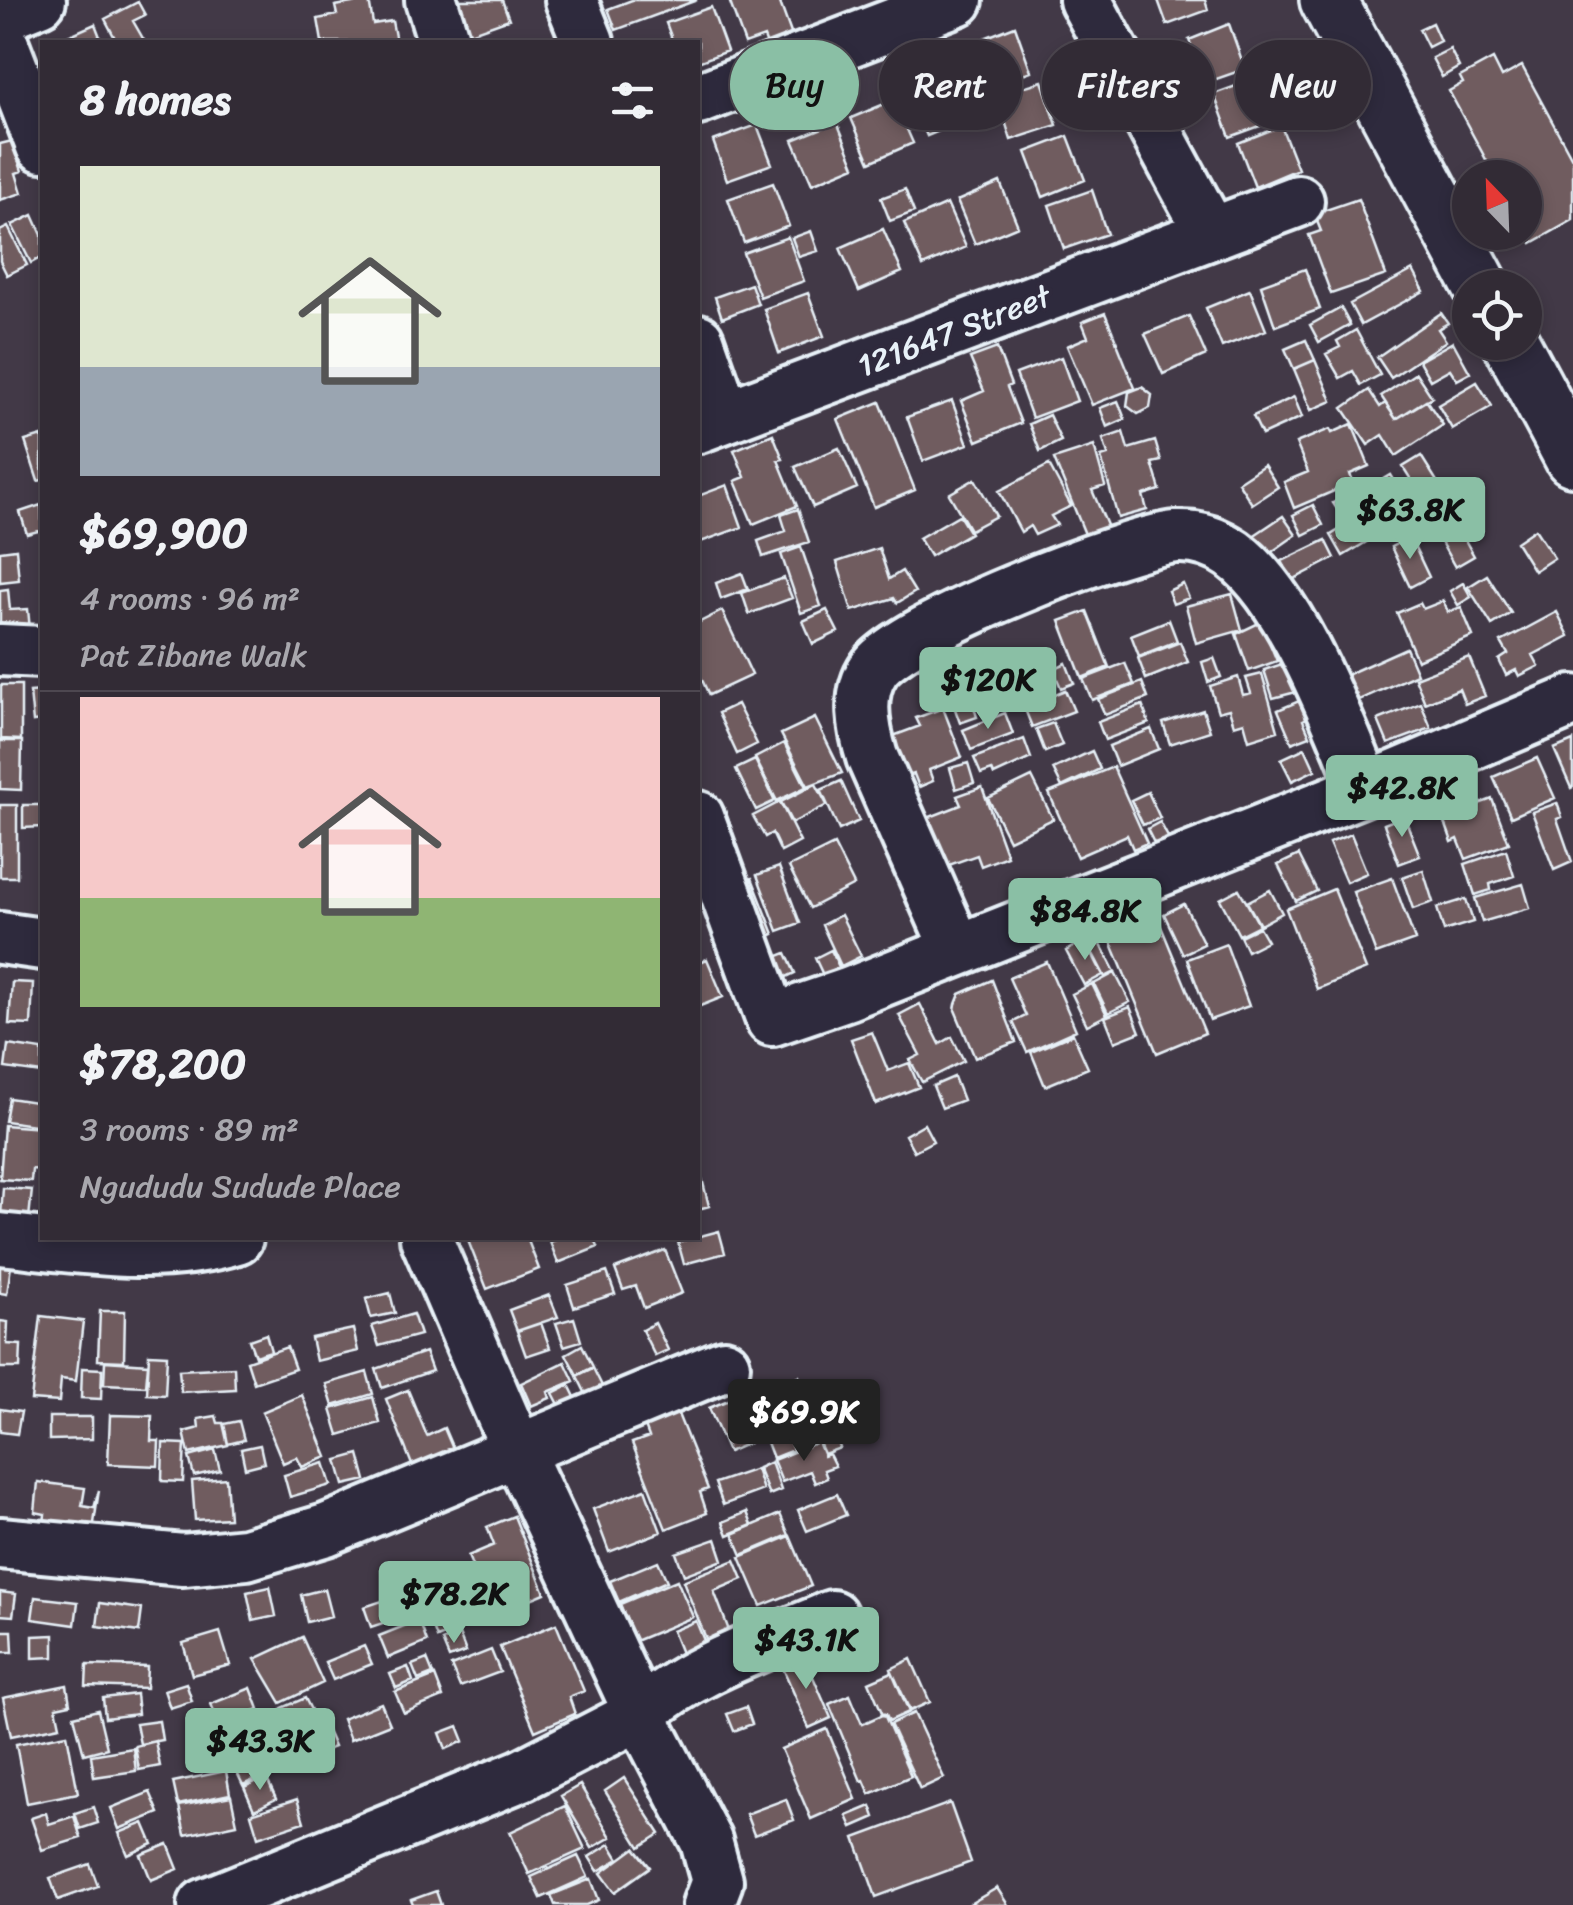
<!DOCTYPE html>
<meta charset="utf-8">
<style>
body{margin:0;font-family:Sriracha,sans-serif;background:#3d3741;color:#f1f3f6;height:100vh;display:flex;flex-direction:column;font-size:38px;white-space:nowrap}
*{box-sizing:border-box;margin:0}
p{font-size:32px;color:#a8a7ad}
.icon{flex:none;width:55px;height:55px;fill:none;stroke:currentColor;stroke-width:2;stroke-linecap:round;stroke-linejoin:round}
.map{position:relative;flex:1;overflow:hidden}
.drawer{position:absolute;left:40px;top:40px;width:660px;height:1200px;display:flex;flex-direction:column;background:#322b35;border-radius:0px;box-shadow:0 5px 15px #0003,0 0 0 2px #4d4750}
.drawer>*{flex:none}
.hud{position:absolute;left:730px;top:40px;width:692px;height:90px;display:flex;gap:20px}
.needle{width:65px;rotate:337deg}
.fabs{position:absolute;left:1452px;top:160px;display:grid;gap:20px}
.fabs a{display:grid;place-items:center;width:90px;height:90px;border-radius:50%;background:#322b35;box-shadow:0 5px 15px #0003,0 0 0 2px #4d4750;font-size:50px}
.price{position:absolute;translate:-50% -85px;padding:0 22px;border-radius:10px;background:#8abfa5;color:#111;font-size:32px;line-height:65px;filter:drop-shadow(0 2px 5px #0008)}
.price::after{content:'';position:absolute;left:50%;top:60px;width:30px;height:22px;margin-left:-15px;background:inherit;clip-path:polygon(0 0,100% 0,50% 100%)}
.price.selected{background:#222;color:#fff}
ul{padding:0;list-style:none}
li{display:grid;align-content:center;gap:20px;height:530px;padding:0 40px}
li+li{border-top:2px solid #4d4750}
li span{display:grid;place-items:center;height:310px;border-radius:0px;color:#555}
li>.icon{margin-inline-start:auto}
span .icon{width:180px;height:180px;fill:#fffc;stroke-width:1}
li b{font-size:42px}
h2{display:flex;justify-content:space-between;align-items:center;height:120px;padding:0 40px;font-size:42px}
.tag{padding:0 35px;border-radius:45px;background:#322b35;box-shadow:0 5px 15px #0003,0 0 0 2px #4d4750;font-size:35px;line-height:90px}
.tag.selected{background:#8abfa5;color:#111}
.map>svg:first-child{display:block}
</style>
<div class="map">
<svg width="1573" height="1905" viewBox="0 0 1573 1905">
<rect width="100%" height="100%" fill="#423947"/>
<filter id="ink" filterUnits="userSpaceOnUse"><feTurbulence type="fractalNoise" baseFrequency=".01" numOctaves="2"/><feDisplacementMap in="SourceGraphic" scale="20" xChannelSelector="R" yChannelSelector="G"/><feConvolveMatrix kernelMatrix="1 2 1 2 8 2 1 2 1" color-interpolation-filters="sRGB"/></filter>
<g filter="url(#ink)">
<path fill="#705b5f" stroke="#e8f1f8" stroke-width="2.5" d="M369,0L373,24L392,21L396,42H322L318,19L337,15L335,6Z
M451,0H502L509,19L464,35Z
M632,0H697L616,30L608,9Z
M729,0H779L792,36L767,45L764,37L745,44Z
M1158,0H1205L1208,10L1167,25Z
M138,2L145,15L133,21L145,42H117L105,19Z
M711,7L727,51L698,62V42H673L666,23Z
M1432,23L1440,41L1428,47L1419,29Z
M95,24L102,42H70L68,36Z
M1229,24L1245,69L1205,83L1189,40Z
M1015,26L1031,71L990,86L974,42Z
M1450,49L1459,67L1442,77L1432,58Z
M1493,59L1502,77L1522,66L1573,160V220L1532,243L1525,230V178H1496L1449,91L1463,83L1460,77Z
M952,74L970,118L927,136L908,92Z
M1255,79L1271,122L1230,137L1214,94Z
M1042,81L1057,125L1011,140L997,95Z
M894,100L913,143L870,162L851,118Z
M837,122L855,166L812,184L793,140Z
M757,125L772,164L727,180L713,141Z
M1281,126L1298,169L1255,187L1238,143Z
M1068,136L1085,180L1043,197L1026,152Z
M12,141L22,171L16,173L22,193L0,200V144Z
M1000,182L1018,226L975,244L957,201Z
M773,183L789,226L744,243L728,199Z
M905,189L914,212L890,221L881,198Z
M1092,190L1107,234L1064,249L1049,205Z
M1358,199L1386,275L1331,294L1309,235L1321,231L1314,214Z
M947,204L966,247L923,266L904,223Z
M33,215L42,235V257L31,263L12,225Z
M8,227L27,265L7,275L0,261V231Z
M883,229L902,272L859,291L840,248Z
M811,231L818,251L799,257L792,238Z
M788,237L804,281L760,297L743,253Z
M1305,269L1320,309L1275,326L1261,285Z
M1413,270L1424,291L1361,325L1350,304Z
M751,284L758,304L722,318L715,297Z
M1250,290L1266,330L1222,347L1206,308Z
M808,293L824,336L779,353L764,309Z
M1341,308L1350,325L1319,342L1310,325Z
M1105,313L1135,388L1092,405L1067,346L1088,337L1082,322Z
M1441,313L1448,323L1438,329L1446,341L1391,378L1377,357Z
M1189,316L1206,355L1163,374L1145,334Z
M1356,330L1380,375L1361,385L1353,371L1340,378L1326,354L1340,347L1337,341Z
M1306,340L1315,360L1294,369L1285,349Z
M1453,342L1470,373L1457,380L1450,369L1430,380L1419,361Z
M997,348L1011,385L1007,387L1021,423L977,441L961,401L984,391L970,358Z
M1061,357L1077,401L1032,418L1016,374Z
M1315,360L1332,401L1311,410L1294,369Z
M1416,373L1432,397L1396,419L1381,396Z
M1477,382L1492,406L1452,429L1438,405Z
M1142,387L1152,395L1150,408L1138,414L1127,406L1129,392Z
M1369,390L1380,407L1385,403L1396,419L1426,400L1443,425L1396,456L1383,435L1368,445L1343,408Z
M1294,397L1302,417L1262,435L1253,416Z
M952,401L968,444L923,461L907,417Z
M1118,401L1125,419L1107,427L1100,408Z
M880,402L915,490L874,507L838,419Z
M1049,415L1061,441L1040,451L1029,424Z
M1352,424L1369,466L1350,474L1353,483L1294,508L1284,482L1308,472L1296,443L1330,429L1332,433Z
M1123,432L1128,449L1155,441L1161,461L1152,463L1160,490L1143,495L1147,510L1118,518L1101,457L1108,455L1103,439Z
M773,434L783,459L778,460L797,506L753,524L735,481L745,477L734,450Z
M42,436V480L38,481L25,441Z
M1094,446L1105,486L1092,490L1109,530L1087,539L1054,459Z
M839,448L857,488L813,507L795,467Z
M1421,456L1445,494L1427,505L1403,467Z
M1049,465L1071,506L1051,516L1057,525L1035,535L1030,526L1021,532L999,491Z
M1264,465L1278,487L1252,504L1238,482Z
M1391,475L1404,496L1392,502L1403,520L1343,556L1331,535L1347,525L1333,503L1358,488L1360,493Z
M975,479L996,516L970,530L949,494Z
M727,485L742,527L698,543V496Z
M41,505L42,530L27,534L20,512Z
M1313,505L1323,525L1303,535L1293,515Z
M798,509L809,542L763,557L758,541L786,531L781,515Z
M959,515L970,533L930,556L919,538Z
M1283,516L1296,535L1263,558L1250,538Z
M1452,517L1474,556L1455,567L1433,528Z
M1535,529L1554,558L1534,571L1516,542Z
M1410,537L1429,577L1410,587L1391,547Z
M1326,540L1335,558L1292,580L1282,561Z
M801,547L821,606L801,613L781,554Z
M879,548L889,579L902,571L915,592L897,603L894,598L852,611L837,562Z
M16,549L19,580L0,582V551Z
M742,573L748,589L721,599L716,583Z
M1487,575L1511,613L1492,625L1468,587Z
M784,578L792,598L749,614L742,593Z
M1463,583L1471,597L1458,605L1450,591Z
M1183,584L1189,598L1173,604L1168,591Z
M8,589L10,610L28,609L30,630L0,628V590Z
M1232,594L1242,630L1196,643L1186,606Z
M1443,601L1448,612L1461,607L1473,636L1417,660L1397,613L1420,603L1423,609Z
M827,610L838,632L813,644L803,621Z
M722,611L752,675L709,695L698,671V623Z
M1087,611L1109,667L1082,678L1060,621Z
M1557,612L1569,636L1533,655L1539,666L1519,676L1516,670L1506,675L1499,660L1508,654L1501,642Z
M1169,620L1177,641L1139,656L1131,635Z
M1261,622L1277,661L1249,671L1236,634Z
M1180,642L1188,662L1146,679L1138,658Z
M1406,648L1417,674L1350,704L1339,678Z
M959,653L965,672L942,680L936,661Z
M1469,657L1485,696L1465,704L1459,689L1425,703L1415,678Z
M1214,658L1221,677L1208,682L1202,662Z
M1028,659L1043,696L1021,705L1006,668Z
M1288,662L1296,692L1273,698L1264,670Z
M1066,663L1074,683L1061,688L1053,669Z
M1125,663L1134,684L1092,700L1083,679Z
M1262,674L1278,731L1249,740L1244,722L1234,725L1229,709L1218,712L1210,686L1238,677L1243,695L1251,693L1246,678Z
M965,678L977,717L960,723L946,684Z
M1142,682L1148,698L1105,715L1098,699Z
M1,685H21V740L1,739Z
M1065,690L1074,711L1032,727L1024,707Z
M42,691V721L33,722L30,692Z
M1299,701L1307,718L1303,720L1310,736L1292,743L1278,710Z
M1421,703L1431,728L1388,744L1378,720Z
M737,704L757,744L737,754L718,713Z
M1142,705L1149,723L1105,740L1098,722Z
M943,708L962,757L929,770L933,781L919,787L914,774L908,776L893,736L920,726L916,718Z
M1203,710L1210,731L1170,744L1163,723Z
M1005,713L1013,734L971,750L963,730Z
M815,718L842,773L808,786L781,734Z
M1053,723L1062,745L1045,752L1036,729Z
M1151,729L1159,749L1117,766L1109,746Z
M1024,739L1031,758L994,775L992,770L981,774L974,758Z
M0,741H22L21,790L0,789Z
M1573,741V787L1571,788L1554,749Z
M784,743L806,787L777,801L755,758Z
M1305,748L1315,770L1292,781L1281,759Z
M1092,751L1100,769L1062,787L1053,769Z
M1537,758L1555,798L1511,817L1493,777Z
M755,760L775,801L756,810L736,769Z
M968,763L974,783L956,789L950,768Z
M1113,767L1147,843L1133,849L1127,835L1077,857L1049,793Z
M1032,777L1053,819L1009,840L988,798Z
M841,781L859,821L839,830L821,790Z
M816,784L827,805L792,823L781,802Z
M982,787L1007,856L981,866L977,855L935,870L917,822L961,805L957,796Z
M1464,790L1471,807L1492,799L1509,843L1466,859L1458,839L1452,842L1445,822L1452,820L1443,798Z
M1148,792L1160,818L1143,825L1131,800Z
M780,802L800,842L781,852L772,833L765,837L753,816Z
M1557,803L1562,817L1557,819L1572,862L1554,870L1532,812Z
M0,805H17V877H0Z
M23,805H42V827L23,828Z
M1404,816L1420,856L1399,864L1384,824Z
M1160,822L1170,841L1156,847L1147,829Z
M1351,834L1367,873L1346,882L1329,843Z
M834,845L854,885L810,908L789,867Z
M1506,850L1514,876L1490,884L1491,890L1475,895L1465,864Z
M1299,855L1317,891L1296,901L1278,865Z
M779,867L800,923L778,931L757,875Z
M1423,870L1433,902L1413,909L1402,877Z
M752,878L774,934L753,943L732,885Z
M1392,878L1415,940L1376,954L1353,892Z
M1523,884L1530,908L1482,922L1475,898Z
M1239,889L1259,925L1239,935L1220,899Z
M1334,889L1366,969L1317,989L1286,909Z
M1270,890L1282,913L1260,925L1247,902Z
M1466,899L1473,922L1444,931L1437,908Z
M1184,904L1204,944L1183,954L1164,914Z
M841,915L861,956L841,966L822,925Z
M1158,919L1205,1033L1157,1053L1110,939Z
M1259,927L1267,941L1247,951L1240,936Z
M1098,939L1115,972L1105,977L1088,944Z
M1085,940L1103,975L1084,985L1066,951Z
M1226,944L1249,1006L1210,1020L1187,959Z
M831,950L839,967L823,975L815,958Z
M786,953L795,973L776,982L766,961Z
M707,959L723,997L698,1007V963Z
M1047,962L1076,1030L1027,1052L1013,1022L1026,1016L1009,978Z
M1115,973L1130,1002L1108,1013L1094,984Z
M992,980L1016,1042L975,1058L955,1010L956,1004L960,994Z
M12,982L33,983L31,1025L9,1024Z
M1092,984L1107,1015L1087,1025L1072,994Z
M920,1004L940,1044L952,1037L964,1061L922,1082L910,1060L920,1055L899,1015Z
M1130,1007L1140,1032L1115,1042L1105,1017Z
M872,1032L888,1071L909,1063L919,1087L876,1104L851,1039Z
M1073,1034L1088,1068L1045,1086L1031,1052Z
M8,1045L42,1050V1073L5,1068Z
M954,1077L963,1100L942,1108L933,1086Z
M9,1098L42,1103V1126L5,1121Z
M924,1124L933,1141L914,1151L905,1135Z
M4,1125L42,1128V1170L32,1169L31,1181L0,1179Z
M698,1163L709,1206L698,1209Z
M3,1188L32,1190L29,1218L1,1215Z
M719,1231L725,1253L684,1264L678,1242Z
M467,1238H527L539,1269L487,1289Z
M561,1238H594L598,1247L558,1263L550,1242Z
M665,1250L682,1293L644,1308L636,1286L623,1290L615,1269Z
M0,1265L11,1266L7,1294L0,1293Z
M607,1272L615,1294L574,1307L567,1285Z
M390,1293L395,1313L371,1318L366,1299Z
M549,1295L558,1317L517,1331L509,1310Z
M100,1311H125L124,1361L98,1360Z
M413,1314L420,1335L379,1346L372,1326Z
M41,1316L83,1321L76,1381L61,1379L59,1402L31,1400Z
M574,1318L581,1341L564,1346L556,1323Z
M0,1321L8,1322L7,1344L21,1345L20,1368H0Z
M541,1323L550,1348L526,1356L517,1331Z
M655,1323L668,1350L655,1356L642,1330Z
M353,1329L358,1351L316,1361L311,1338Z
M266,1334L271,1351L255,1356L249,1340Z
M582,1345L593,1367L577,1375L566,1354Z
M287,1347L295,1369L254,1383L247,1361Z
M425,1352L432,1371L382,1388L376,1369Z
M149,1354L167,1355L165,1395L147,1394Z
M105,1361L148,1364L146,1386L104,1384Z
M565,1362L574,1381L548,1392L550,1398L531,1406L521,1383Z
M234,1367L235,1389L181,1392L179,1370Z
M82,1368L102,1369L101,1399L81,1398Z
M593,1368L604,1390L588,1398L577,1376Z
M367,1372L373,1394L333,1406L326,1384Z
M799,1376L820,1437L796,1445L775,1384Z
M569,1385L580,1407L564,1414L553,1393Z
M408,1390L427,1436L444,1428L453,1449L412,1465L386,1399Z
M302,1395L327,1457L302,1467L297,1457L283,1463L262,1412Z
M373,1397L380,1423L339,1435L331,1409Z
M772,1398L793,1450L773,1458L753,1406Z
M731,1399L749,1443L728,1452L709,1408Z
M0,1409L21,1412L17,1434L0,1432Z
M676,1409L708,1489L700,1492L707,1513L666,1529L632,1443L649,1437L643,1421Z
M110,1415L152,1416L151,1441H159L158,1466L108,1464Z
M216,1416L218,1423H223L228,1445L189,1454L184,1432L199,1428L198,1419Z
M49,1417H92V1439L49,1440Z
M239,1421L244,1440L228,1444L224,1424Z
M834,1431L840,1448L824,1454L817,1438Z
M818,1442L824,1456L829,1454L835,1466L824,1470L827,1478L815,1483L810,1471L782,1482L773,1460Z
M163,1443L185,1444L183,1482L162,1481Z
M260,1445L264,1463L245,1468L241,1449Z
M215,1450L220,1470L194,1476L189,1457Z
M359,1454L366,1480L344,1485L337,1460Z
M771,1462L781,1490L769,1495L758,1468Z
M324,1463L331,1485L290,1497L284,1475Z
M756,1469L763,1490L723,1505L715,1483Z
M226,1478L229,1518L195,1520L192,1481Z
M38,1482L85,1488L82,1506L94,1508L99,1490L93,1530L44,1524L45,1514L35,1512Z
M645,1489L661,1532L609,1552L593,1509Z
M837,1494L846,1515L807,1531L798,1510Z
M747,1512L752,1525L728,1535L723,1522Z
M780,1514L789,1535L742,1555L733,1534Z
M514,1516L545,1593L492,1615L468,1556L494,1545L487,1527Z
M790,1536L811,1586L761,1606L740,1557Z
M716,1539L723,1560L684,1575L676,1553Z
M735,1560L743,1579L714,1591L733,1641L711,1651L683,1581Z
M658,1561L667,1581L619,1602L610,1581Z
M677,1580L693,1617L635,1641L620,1604Z
M270,1587L276,1616L253,1621L247,1592Z
M324,1589L331,1616L307,1622L301,1595Z
M0,1592L16,1594L13,1616L0,1615Z
M35,1597L78,1602L75,1625L32,1619Z
M467,1599L476,1622L437,1638L428,1615Z
M382,1601L389,1621L371,1627L364,1607Z
M100,1603L142,1609L139,1632L97,1626Z
M419,1620L427,1642L388,1658L379,1636Z
M696,1621L709,1653L685,1663L672,1631Z
M556,1624L584,1691L569,1697L575,1714L535,1731L500,1647Z
M0,1631H12L13,1652H0Z
M220,1632L230,1665L192,1675L183,1643Z
M459,1634L466,1652L449,1658L442,1641Z
M54,1635V1657L33,1658V1636Z
M302,1637L323,1683L281,1703L255,1659Z
M364,1646L372,1664L333,1680L325,1662Z
M491,1650L500,1672L460,1687L451,1666Z
M804,1656L831,1718L809,1728L782,1666Z
M427,1659L433,1674L418,1680L412,1665Z
M911,1659L930,1702L910,1711L891,1669Z
M87,1665L147,1667L146,1688L86,1686Z
M408,1667L413,1681L396,1688L390,1674Z
M892,1672L909,1712L889,1721L886,1714L883,1715L869,1682Z
M435,1676L443,1697L404,1713L395,1692Z
M186,1683L192,1701L170,1708L164,1690Z
M67,1685L70,1704L56,1707L60,1726L11,1736L3,1698Z
M251,1688L259,1709L220,1725L211,1704Z
M136,1694L138,1714L105,1718L103,1698Z
M850,1695L862,1724L884,1714L911,1776L870,1794L864,1780L861,1781L829,1704Z
M305,1698L312,1712L289,1722L282,1708Z
M381,1703L390,1724L350,1740L342,1719Z
M746,1707L752,1724L734,1731L727,1714Z
M98,1710L107,1748L84,1754L74,1716Z
M914,1713L944,1778L920,1789L890,1724Z
M159,1721L162,1740L140,1744L136,1724Z
M262,1724L271,1742L250,1752L242,1734Z
M325,1726L334,1747L294,1763L285,1742Z
M458,1726L464,1741L446,1749L440,1733Z
M827,1729L856,1799L811,1819L781,1749Z
M67,1734L78,1793L27,1803L16,1744Z
M155,1741L160,1766L139,1770L135,1746Z
M272,1746L282,1767L243,1785L233,1764Z
M133,1748L136,1771L94,1777L91,1755Z
M226,1771L230,1794L178,1805L173,1782Z
M266,1777L276,1799L254,1810L244,1787Z
M624,1778L660,1834L640,1847L605,1791Z
M580,1785L611,1837L592,1848L561,1796Z
M150,1792L159,1813L119,1829L111,1808Z
M231,1796L237,1824L185,1835L179,1806Z
M297,1799L304,1822L258,1837L251,1814Z
M786,1799L794,1820L754,1835L746,1814Z
M950,1803L971,1862L876,1897L855,1838Z
M565,1806L585,1849L529,1874L510,1832Z
M871,1806L875,1817L852,1827L847,1816Z
M93,1807L98,1823L80,1829L75,1813Z
M46,1813L49,1824L74,1816L81,1838L42,1850L31,1818Z
M144,1823L153,1844L128,1855L119,1833Z
M168,1844L178,1869L151,1880L141,1855Z
M610,1844L619,1859L598,1871L589,1857Z
M635,1848L650,1867L615,1892L601,1873Z
M578,1856L588,1877L541,1898L531,1877Z
M90,1864L98,1886L58,1900L50,1878Z
M591,1879L599,1900L587,1905H555L551,1895Z
M997,1888L1008,1905H968Z
M436,1891L441,1905H413L411,1900Z"/>
<g fill="none" stroke-linecap="round" stroke-linejoin="round">
<g stroke="#e8f1f8" stroke-width="58">
<path id="street" d="M431,0L444,42
M571,0L588,42
M1085,0L1211,233
M0,16L40,0
M0,37L42,146
M698,99L957,0
M698,340L725,417
M698,427L1298,201
M0,650L42,652
M698,817L772,1020L848,994L1366,789L1573,701
M0,938L42,944
M957,950L872,757C864,731 856,695 874,669C900,629 1124,542 1176,537C1196,536 1216,542 1233,554C1292,597 1338,722 1366,789
M426,1238L518,1452L640,1714L706,1841L717,1881L708,1905
M0,1239C78,1247 160,1262 237,1238
M0,1543L183,1560L246,1554L326,1530L724,1365
M204,1905L522,1775L640,1714C693,1667 768,1644 832,1616"/>
</g>
<g stroke="#e8f1f8" stroke-width="62">
<path id="secondary" d="M1328,0L1482,288
M1511,342L1573,458"/>
</g>
<use href="#street" stroke="#2f2a3d" stroke-width="50"/>
<use href="#secondary" stroke="#2f2a3d" stroke-width="55"/>
</g>
</g>
<g text-anchor="middle" dominant-baseline="central" stroke-width="8" stroke-linejoin="round" paint-order="stroke">
<g font-size="32" fill="#e8f1f8" stroke="#2f2a3d">
<text transform="translate(954 331) rotate(-21)">121647 Street</text>
</g>
</g>
</svg>
<div class="fabs">
<a><svg class="needle" viewBox="-14 -14 28 28"><path d="M0-13l5 13h-10z" fill="#e53935"/><path d="M0 13l5-13h-10z" fill="#a8a7ad"/></svg></a>
<a><svg class="icon" aria-label="locate" viewBox="0 0 24 24"><circle cx="12" cy="12" r="6"/><path d="M12 2v4M12 18v4M2 12h4M18 12h4"/></svg></a>
</div>
<b class="price" style="left:1410px;top:562px">$63.8K</b>
<b class="price" style="left:988px;top:732px">$120K</b>
<b class="price" style="left:1402px;top:840px">$42.8K</b>
<b class="price" style="left:1085px;top:963px">$84.8K</b>
<b class="price selected" style="left:804px;top:1464px">$69.9K</b>
<b class="price" style="left:454px;top:1646px">$78.2K</b>
<b class="price" style="left:806px;top:1692px">$43.1K</b>
<b class="price" style="left:260px;top:1793px">$43.3K</b>
<div class="hud">
<a class="tag selected">Buy</a>
<a class="tag">Rent</a>
<a class="tag">Filters</a>
<a class="tag">New</a>
</div>
<section class="drawer">
<h2>8 homes<svg class="icon" aria-label="filters" viewBox="0 0 24 24"><path d="M4 7h16M4 17h16"/><circle cx="9" cy="7" r="2"/><circle cx="15" cy="17" r="2"/></svg></h2>
<ul>
<li><span style="background:linear-gradient(#dfe7d0 65%,#9aa5b1 0)"><svg class="icon" aria-label="home" viewBox="0 0 24 24"><path d="M3 11l9-7 9 7M6 9v11h12V9"/></svg></span><div><b>$69,900</b><p>4 rooms · 96 m²</p><p>Pat Zibane Walk</p></div></li>
<li><span style="background:linear-gradient(#f6c9c9 65%,#8fb573 0)"><svg class="icon" aria-label="home" viewBox="0 0 24 24"><path d="M3 11l9-7 9 7M6 9v11h12V9"/></svg></span><div><b>$78,200</b><p>3 rooms · 89 m²</p><p>Ngududu Sudude Place</p></div></li>
</ul>
</section>
</div>
